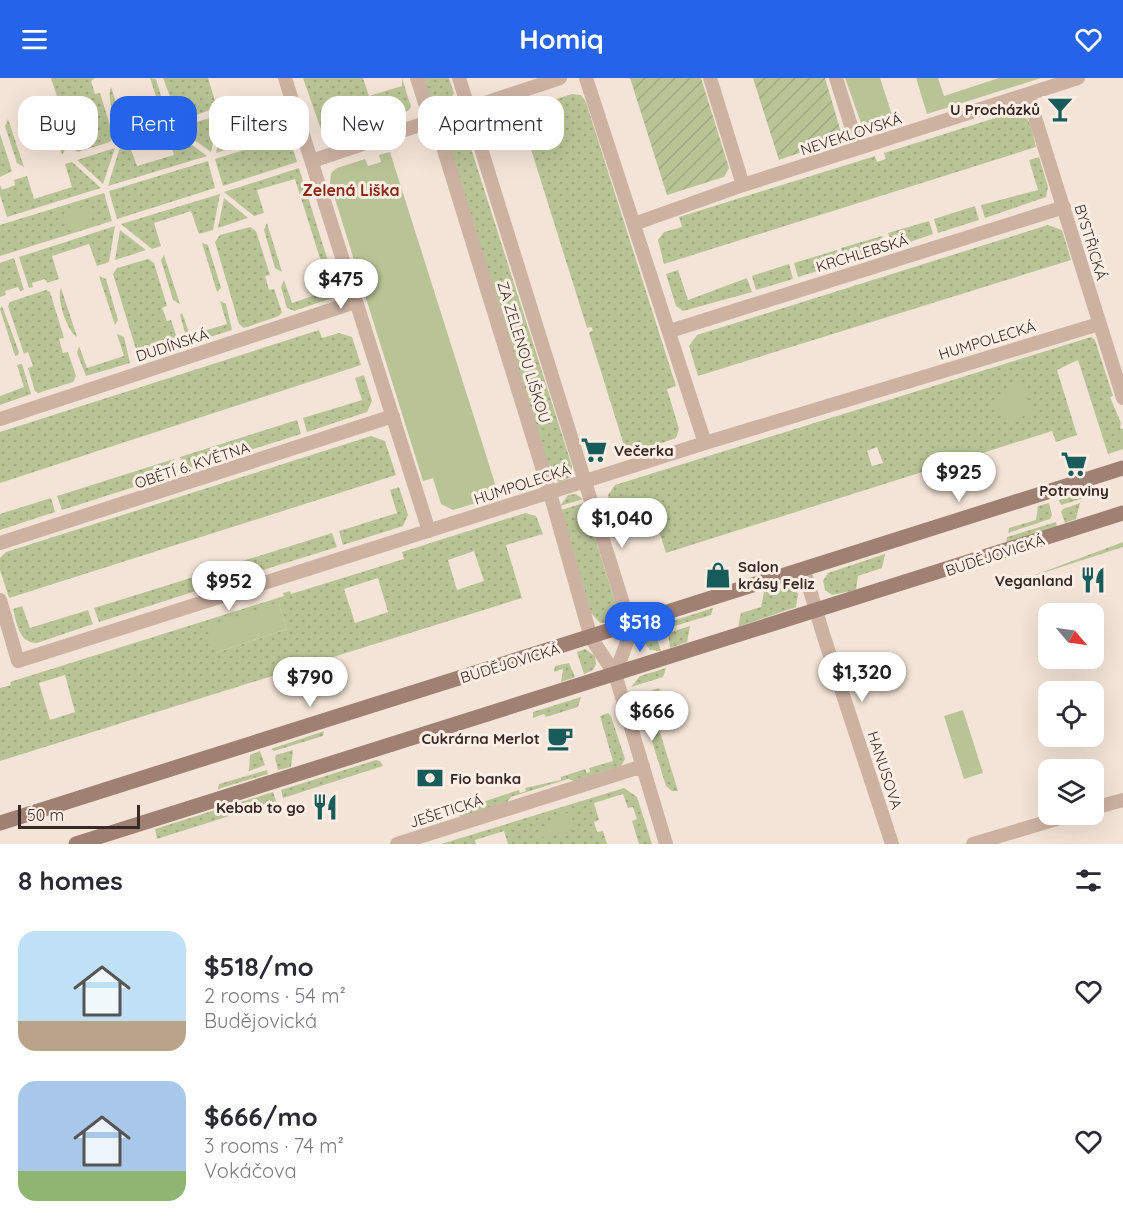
<!DOCTYPE html>
<meta charset="utf-8">
<style>
body{margin:0;font-family:Quicksand,sans-serif;background:#f7f7f7;color:#2b2b33;height:100vh;display:flex;flex-direction:column;font-size:22px;white-space:nowrap}
*{box-sizing:border-box;margin:0}
p{font-size:20px;color:#7c7c81}
.icon{flex:none;width:33px;height:33px;fill:none;stroke:currentColor;stroke-width:2;stroke-linecap:round;stroke-linejoin:round}
.map{position:relative;height:766px;overflow:hidden}
.panel{display:flex;flex-direction:column;background:#fff;flex:1}
.panel>*{flex:none}
.guide{position:absolute;left:18px;top:18px;width:600px;height:54px;display:flex;gap:12px}
.needle{width:39px;rotate:119deg}
.fabs{position:absolute;left:1038px;top:525px;display:grid;gap:12px}
.fabs a{display:grid;place-items:center;width:66px;height:66px;border-radius:12px;background:#fff;box-shadow:0 6px 24px #0002;font-size:30px}
.scale{position:absolute;left:18px;bottom:15px;width:122px;box-sizing:border-box;padding-left:6px;border:3px solid #372925;border-top:0;font-size:16px;line-height:21px;white-space:nowrap;color:#372925;-webkit-text-stroke:4px #fbeee4;paint-order:stroke}
.price{position:absolute;translate:-50% -51px;padding:0 14px;border-radius:21px;background:#fff;color:#222;font-size:20px;line-height:39px;filter:drop-shadow(0 2px 3px #0008)}
.price::after{content:'';position:absolute;left:50%;top:36px;width:18px;height:14px;margin-left:-9px;background:inherit;clip-path:polygon(0 0,100% 0,50% 100%)}
.price.current{background:#2563eb;color:#fff}
ul{padding:0;list-style:none}
li{display:flex;align-items:center;gap:18px;height:150px;padding:0 18px}
li span{display:grid;place-items:center;flex:none;width:168px;height:120px;border-radius:18px;color:#555}
li>.icon{margin-inline-start:auto}
span .icon{width:72px;height:72px;fill:#fffc;stroke-width:1}
li b{font-size:26px}
h2{display:flex;justify-content:space-between;align-items:center;height:72px;padding:0 18px;font-size:26px}
.chip{padding:0 21px;border-radius:18px;background:#fff;box-shadow:0 6px 24px #0002;font-size:21px;line-height:54px}
.chip.current{background:#2563eb;color:#fff}
header{display:flex;justify-content:space-between;align-items:center;height:78px;padding:0 18px;background:#2563eb;color:#fff;font-size:27px;font-weight:700}
.map>svg:first-child{display:block}
</style>
<header><svg class="icon" aria-label="menu" viewBox="0 0 24 24"><path d="M4 6h16M4 12h16M4 18h16"/></svg>Homiq<svg class="icon" aria-label="heart" viewBox="0 0 24 24"><path d="M12 20l-8-8c-3-5 5-10 8-4 3-6 11-1 8 4z"/></svg></header>
<div class="map">
<svg width="1123" height="766" viewBox="0 0 1123 766">
<defs>
<pattern id="grass-dots" width="8" height="8" patternUnits="userSpaceOnUse" patternTransform="scale(1.5)"><rect width="8" height="8" fill="#b9c496"/><path d="M2 2h.1M6 6h.1" fill="none" stroke="#a0a881" stroke-width="1.8" stroke-linecap="round"/></pattern>
<pattern id="garden-furrows" width="10" height="10" patternUnits="userSpaceOnUse" patternTransform="scale(1.5)"><rect width="10" height="10" fill="#b9c496"/><path d="M-1 1l2-2M0 10L10 0M9 11l2-2" fill="none" stroke="#a0a881"/></pattern>
</defs>
<rect width="100%" height="100%" fill="#f4e4d7"/>
<path fill="url(#grass-dots)" fill-rule="evenodd" d="M51,0H95L91,3L95,16L100,15L113,57L110,64L78,74L74,72Z
M150,0L156,1L168,41L165,46Z
M163,0H208L216,26L215,30L183,42L178,40Z
M303,0H363L369,18L402,8V0L411,29L408,33L323,57Z
M424,0H449L454,15L447,28C430,33 428,13 424,0Z
M111,9L127,57C116,53 106,19 111,9Z
M572,16L581,17L586,24L676,308L667,311L679,351L676,360L627,377L589,255L593,252L591,249L587,250L519,33Z
M276,20L287,53L216,75L224,36L232,33L239,55L276,43L270,22Z
M46,29L53,34L65,72L62,77Z
M1014,34C1031,33 1032,55 1036,69L664,186L658,162L664,154L682,149L679,139L875,78L877,84L886,81L884,75Z
M219,37L211,74L178,50Z
M8,41L24,89L17,85L5,48Z
M465,51L572,388L571,399L560,404L552,401L443,58Z
M172,52L207,78L108,108L120,69L129,66L137,88L174,77L167,54Z
M0,56L12,93L0,99Z
M289,58L297,84L223,108L215,81Z
M115,70L103,106L77,82Z
M1039,79L1048,109L1046,119L985,140L981,127L1038,112L1029,82Z
M208,83L215,110L117,141L109,113Z
M72,84L101,110L7,139L0,117V107L2,112L15,107L14,102L27,98L34,121L72,109L65,86Z
M299,90L336,209L332,220L294,233L287,230L281,209L284,202L292,225L330,212L295,101L257,112L264,135L254,138L224,114Z
M104,115L112,143L0,178V147Z
M220,116L213,152L199,156L191,133L154,145L161,168L152,171L121,146Z
M224,120L248,140L218,150Z
M975,128L979,142L938,155L934,141Z
M929,143L933,156L892,170L888,155Z
M267,145L282,194L275,190L264,152Z
M1048,147L1062,152L1071,182L698,298L689,268L697,257Z
M115,148L109,184L97,188L89,166L52,178L59,201L47,205L45,201L32,205L33,209L29,210L19,179Z
M250,149L256,153L270,197L265,198L269,212L274,211L282,234L279,238L244,250L239,246L215,164L220,157Z
M120,152L146,172L115,182Z
M882,158L886,171L845,184L841,170Z
M202,165L208,167L221,210L217,214Z
M837,172L841,186L798,199L794,185Z
M164,177L180,226L173,222L161,182Z
M14,180L24,212L20,213L18,209L5,213L6,217L0,219V185Z
M148,181L154,185L167,228L162,230L167,243L171,242L179,266L176,272L144,282L138,278L113,196L117,190Z
M789,186L793,201L756,212L752,198Z
M678,192L688,222L747,200L752,214L683,233L676,228L666,196Z
M99,198L106,201L118,242L115,247Z
M61,210L77,259C67,253 56,220 61,210Z
M46,212L50,214L64,260L59,261L63,275L68,274L76,298L73,304L38,315L35,313L28,290L33,288L28,274L24,276L8,228L10,224Z
M220,223L226,226L232,252L188,266L180,237L182,235L190,257L227,246Z
M2,228L19,274L18,277L15,278L0,231Z
M319,252L322,260L339,255L352,259L361,287L0,405V354Z
M117,256L124,259L130,285L86,298L77,275L79,268L87,290L124,278Z
M1091,259L1095,262L1113,318L1110,319L1121,345L1120,350L1123,351V371L1108,376L1078,282L1057,292L1077,357L1056,364L1052,353L666,475L649,422L612,434L608,417L615,407ZM877,369L883,385L872,388L867,373Z
M22,286L31,316L0,327V318L24,309L17,287Z
M364,297L372,323L367,334L307,354L303,340L362,322L355,300Z
M297,342L301,356L184,393L180,379Z
M371,358L385,363L396,397L9,520L0,492V480L6,474Z
M174,381L178,395L62,432L57,418Z
M1105,407L1107,413L1061,427L1059,422Z
M399,409L408,437L403,448L343,467L339,453L397,435L390,412Z
M576,416L583,421L560,428L568,417Z
M51,420L55,434L0,452V436Z
M584,425L617,530L615,539L607,545H600L591,535L561,432Z
M1049,425L1052,437L1050,441L1008,455L1009,450L1036,442L1038,428Z
M1080,425L1076,441L1065,445L1061,434L1063,431Z
M525,435L536,438L543,456L506,467L522,520L0,683V610L11,607L10,604L284,518L283,515L290,513L291,516L404,481L402,474ZM474,473L484,503L457,512L448,482ZM378,500L388,534L355,545L344,511ZM279,526L287,551L215,575ZM65,597L75,634L50,642L39,605Z
M1056,444L1057,449L1006,465L1007,459Z
M332,455L337,469L221,505L217,491Z
M1123,464V469L1027,500Z
M885,476L882,490L858,498L856,512L832,517L825,512L823,503L828,495Z
M210,494L215,507L99,544L94,530Z
M786,508L794,511L798,516L796,529L738,549L741,535L761,529L764,514Z
M22,528L30,550L88,532L93,546L37,565C19,565 17,546 13,531Z
M713,530L711,537L668,550L664,549L663,546Z
M690,548L687,564L670,570L668,555Z
M653,549L661,573L650,572L644,564L646,555Z
M585,571L595,578L596,586L593,592L584,596L577,574Z
M569,585L575,599L561,604L563,591L554,594L555,588Z
M666,590L663,599L631,609L640,598Z
M659,610L662,618L650,622L678,713H672L666,708L640,625L642,616Z
M581,619L578,629L546,639L544,636L533,640V634Z
M608,635L611,638L625,681L621,688L574,703L568,701L511,719L507,724L460,739L458,732L519,712L520,715L526,713L525,710L561,702V699L585,691L587,695L590,694L589,690L613,683L600,638Z
M324,653L323,658L274,673L271,671Z
M293,672L291,689L278,692L275,680L276,677Z
M260,673L265,687L249,693L250,677Z
M376,682L380,683L383,688L283,720L281,712Z
M267,692L268,696L218,711L219,706Z
M624,710L637,719L652,766H639L632,743L637,741L633,729L628,730L623,716L594,725L599,742L594,744L597,754L603,753L607,766H508L504,753L475,762L476,766H441Z
M273,714L276,723L157,761L155,751Z"/>
<path fill="#b9c496" d="M845,0H880L895,46L871,53L862,48Z
M916,0H938L944,18L999,0H1041L927,36Z
M390,74L499,418L453,432L441,426L433,400L423,403L330,105L331,95L337,90L365,81L368,88L381,84L379,77Z
M86,128L92,146L69,152L64,135Z
M1021,305L1026,306L1027,314L1024,325L1033,332L1030,339L1024,337L1019,342C1008,342 1000,337 993,329L999,317Z
M279,526L287,551L215,575L207,550Z
M963,632L983,695L964,701L944,638Z
M570,734L575,750L542,760L539,750L557,745L556,739Z"/>
<path fill="url(#garden-furrows)" d="M630,0H701L729,90L724,99L667,117Z
M753,0H825L841,54L839,61L779,82Z"/>
<g fill="none" stroke-linecap="round" stroke-linejoin="round">
<path stroke="#cdb2a2" stroke-width="14" d="M285,0L429,453
M417,0L431,44L439,56L550,415L591,560L615,596L666,766
M459,0L630,548L629,559L615,596
M586,0L705,365
M710,0L743,107
M836,0L858,70
M1028,17L1123,320
M312,83L560,0
M634,146L743,107L1078,0
M670,253L1064,129
M0,341L355,224
M0,465L393,338
M804,492L823,556L892,766
M0,522L18,583L705,365L1099,246
M1094,730L1123,722
M397,766L643,688
M973,766L1073,736"/>
<path stroke="#a18074" stroke-width="15" d="M0,745L1123,390
M76,766L1123,435"/>
</g>
<defs>
<g id="bar-bare" transform="scale(2.07)"><path d="M-6-5H6L.8 .8V4.5H3.5V6h-7V4.5H-.8V.8Z" fill="#175c5b" stroke="#fbeee4" stroke-width="2.5" paint-order="stroke"/></g>
<g id="supermarket-bare" transform="scale(2.07)"><path d="M-6-5.5h2.5l.6 2H6L4.5 2H-2.5L-4.4-4H-6ZM-1.5 3.2a1.3 1.3 0 1 0 .1 0ZM3 3.2a1.3 1.3 0 1 0 .1 0Z" fill="#175c5b" stroke="#fbeee4" stroke-width="2.5" paint-order="stroke"/></g>
<g id="shop-bare" transform="scale(2.07)"><path d="M-5-2.5h2.3a2.7 3.5 0 0 1 5.4 0H5L5.5 6h-11ZM-1.5-2.5h3a1.5 2.3 0 0 0-3 0Z" fill="#175c5b" stroke="#fbeee4" stroke-width="2.5" paint-order="stroke"/></g>
<g id="restaurant-bare" transform="scale(2.07)"><path d="M-5-6h1v4h1v-4h1v4h1v-4h1v5L-1.5 .5V6h-2V.5L-5-1ZM5-6V6H3V1.5H1.5Q1.5-4 5-6Z" fill="#175c5b" stroke="#fbeee4" stroke-width="2.5" paint-order="stroke"/></g>
<g id="cafe-bare" transform="scale(2.07)"><path d="M-5.5-4.5H6V0H3Q3 3.5 0 3.5H-2.5Q-5.5 3.5-5.5 0ZM3-3.2v2h1.7v-2ZM-6 4.5H4V6H-6Z" fill="#175c5b" stroke="#fbeee4" stroke-width="2.5" paint-order="stroke"/></g>
<g id="bank-bare" transform="scale(2.07)"><path d="M-6-4H6V4H-6ZM0-2.3a2.3 2.3 0 1 0 0 4.6a2.3 2.3 0 1 0 0-4.6Z" fill="#175c5b" stroke="#fbeee4" stroke-width="2.5" paint-order="stroke"/></g>
</defs>
<g fill-rule="evenodd">
<use href="#bar-bare" x="1060" y="31"/>
<use href="#supermarket-bare" x="594" y="372"/>
<use href="#supermarket-bare" x="1074" y="386"/>
<use href="#shop-bare" x="718" y="497"/>
<use href="#restaurant-bare" x="1093" y="502"/>
<use href="#cafe-bare" x="560" y="660"/>
<use href="#bank-bare" x="430" y="700"/>
<use href="#restaurant-bare" x="325" y="729"/>
</g>
<g text-anchor="middle" dominant-baseline="central" stroke-width="6" stroke-linejoin="round" paint-order="stroke">
<g font-size="15" font-weight="bold" fill="#372925" stroke="#fbeee4" text-anchor="end">
<text x="1040" y="31">U Procházků</text>
<text x="614" y="372" text-anchor="start">Večerka</text>
<text x="1074" y="412" text-anchor="middle">Potraviny</text>
<text x="738" y="488" text-anchor="start">Salon<tspan x="738" dy="17">krásy Feliz</tspan></text>
<text x="1073" y="502">Veganland</text>
<text x="540" y="660">Cukrárna Merlot</text>
<text x="450" y="700" text-anchor="start">Fio banka</text>
<text x="305" y="729">Kebab to go</text>
</g>
<g font-size="15" fill="#372925" stroke="#fbeee4">
<text transform="translate(851 56) rotate(-18)">NEVEKLOVSKÁ</text>
<text transform="translate(1091 164) rotate(73)">BYSTŘICKÁ</text>
<text transform="translate(862 175) rotate(-17)">KRCHLEBSKÁ</text>
<text transform="translate(987 262) rotate(-17)">HUMPOLECKÁ</text>
<text transform="translate(172 267) rotate(-18)">DUDÍNSKÁ</text>
<text transform="translate(524 274) rotate(73)">ZA ZELENOU LIŠKOU</text>
<text transform="translate(192 387) rotate(-18)">OBĚTÍ 6. KVĚTNA</text>
<text transform="translate(522 406) rotate(-18)">HUMPOLECKÁ</text>
<text transform="translate(995 477) rotate(-18)">BUDĚJOVICKÁ</text>
<text transform="translate(510 585) rotate(-17)">BUDĚJOVICKÁ</text>
<text transform="translate(885 692) rotate(72)">HANUSOVA</text>
<text transform="translate(446 733) rotate(-18)">JEŠETICKÁ</text>
</g>
<g font-size="16" font-weight="bold" fill="#8e2816" stroke="#fbeee4">
<text x="351" y="112">Zelená Liška</text>
</g>
</g>
</svg>
<div class="fabs">
<a><svg class="needle" viewBox="-14 -14 28 28"><path d="M0-13l5 13h-10z" fill="#e53935"/><path d="M0 13l5-13h-10z" fill="#7c7c81"/></svg></a>
<a><svg class="icon" aria-label="locate" viewBox="0 0 24 24"><circle cx="12" cy="12" r="6"/><path d="M12 2v4M12 18v4M2 12h4M18 12h4"/></svg></a>
<a><svg class="icon" aria-label="layers" viewBox="0 0 24 24"><path d="M12 4l9 5-9 5-9-5zM3 14l9 5 9-5"/></svg></a>
</div>
<div class="scale">50 m</div>
<b class="price" style="left:341px;top:232px">$475</b>
<b class="price" style="left:959px;top:425px">$925</b>
<b class="price" style="left:622px;top:471px">$1,040</b>
<b class="price" style="left:229px;top:534px">$952</b>
<b class="price current" style="left:640px;top:575px">$518</b>
<b class="price" style="left:862px;top:625px">$1,320</b>
<b class="price" style="left:310px;top:630px">$790</b>
<b class="price" style="left:652px;top:664px">$666</b>
<div class="guide">
<a class="chip">Buy</a>
<a class="chip current">Rent</a>
<a class="chip">Filters</a>
<a class="chip">New</a>
<a class="chip">Apartment</a>
</div>
</div>
<section class="panel">
<h2>8 homes<svg class="icon" aria-label="filters" viewBox="0 0 24 24"><path d="M4 7h16M4 17h16"/><circle cx="9" cy="7" r="2"/><circle cx="15" cy="17" r="2"/></svg></h2>
<ul>
<li><span style="background:linear-gradient(#bfe0f5 75%,#b9a48a 0)"><svg class="icon" aria-label="home" viewBox="0 0 24 24"><path d="M3 11l9-7 9 7M6 9v11h12V9"/></svg></span><div><b>$518/mo</b><p>2 rooms · 54 m²</p><p>Budějovická</p></div><svg class="icon" aria-label="heart" viewBox="0 0 24 24"><path d="M12 20l-8-8c-3-5 5-10 8-4 3-6 11-1 8 4z"/></svg></li>
<li><span style="background:linear-gradient(#a9c7e8 75%,#8fb573 0)"><svg class="icon" aria-label="home" viewBox="0 0 24 24"><path d="M3 11l9-7 9 7M6 9v11h12V9"/></svg></span><div><b>$666/mo</b><p>3 rooms · 74 m²</p><p>Vokáčova</p></div><svg class="icon" aria-label="heart" viewBox="0 0 24 24"><path d="M12 20l-8-8c-3-5 5-10 8-4 3-6 11-1 8 4z"/></svg></li>
</ul>
</section>
